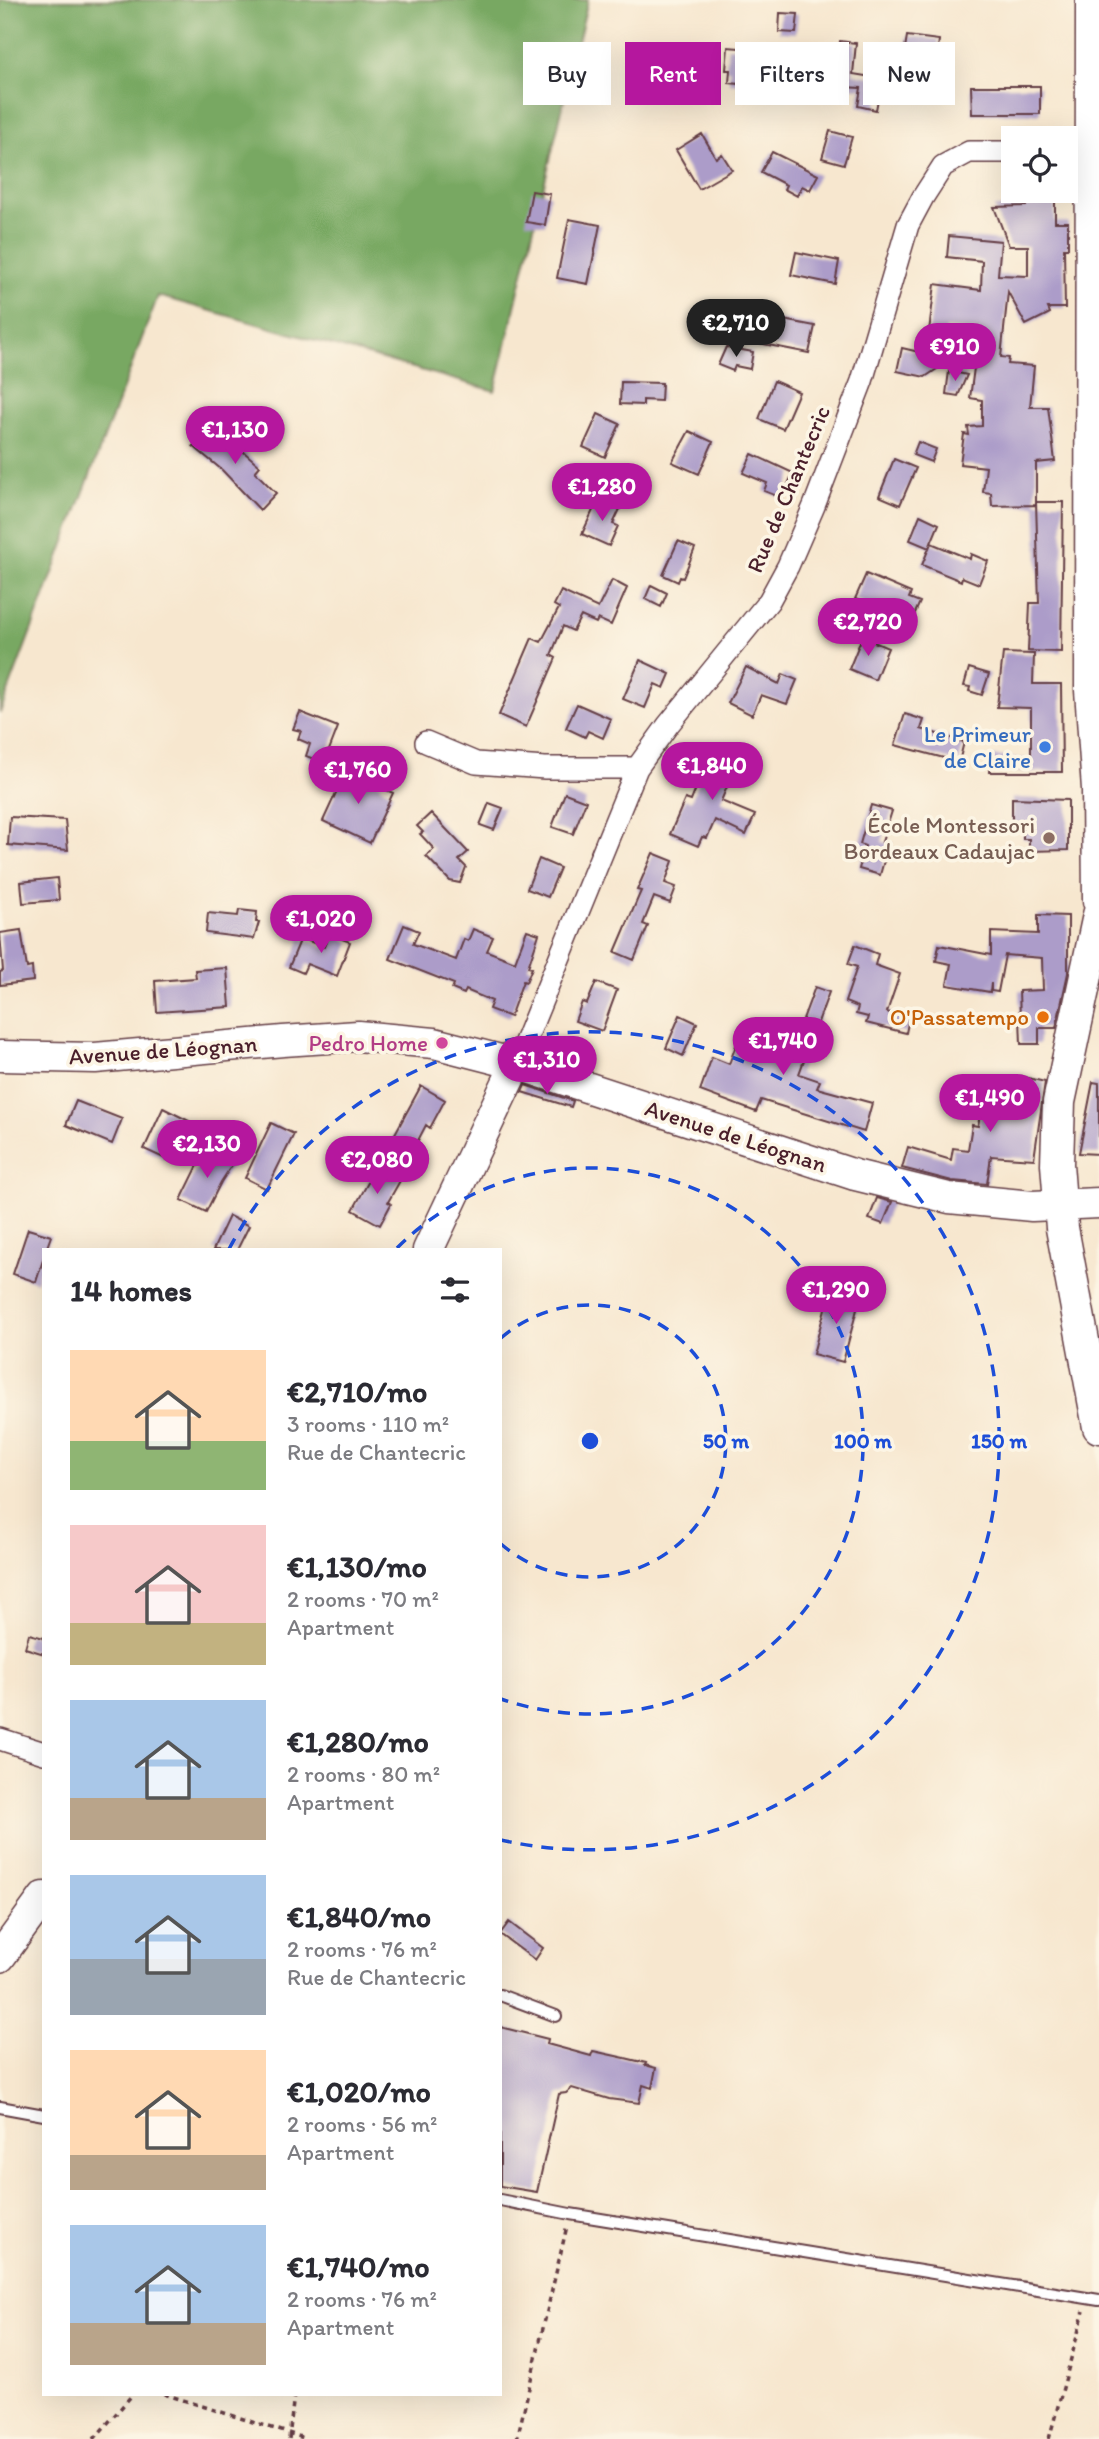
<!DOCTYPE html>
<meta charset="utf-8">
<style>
body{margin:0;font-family:Itim,sans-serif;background:#f2f2f3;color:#2b2b33;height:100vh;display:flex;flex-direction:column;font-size:26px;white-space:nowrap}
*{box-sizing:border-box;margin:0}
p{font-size:23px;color:#7c7c81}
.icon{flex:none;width:38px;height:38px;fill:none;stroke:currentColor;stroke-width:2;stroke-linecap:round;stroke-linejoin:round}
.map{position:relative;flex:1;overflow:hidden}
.details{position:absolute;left:42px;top:1248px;width:460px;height:1148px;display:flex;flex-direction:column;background:#fff;border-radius:0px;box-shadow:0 7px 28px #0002}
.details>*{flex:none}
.guide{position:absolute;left:523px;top:42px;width:471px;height:63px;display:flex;gap:14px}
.fabs{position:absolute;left:1001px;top:126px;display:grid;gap:14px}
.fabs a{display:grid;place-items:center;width:77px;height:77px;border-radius:0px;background:#fff;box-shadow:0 7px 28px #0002;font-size:35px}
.price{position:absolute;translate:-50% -60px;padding:0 16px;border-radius:24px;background:#b5179e;color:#fff;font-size:23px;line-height:46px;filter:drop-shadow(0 2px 4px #0008)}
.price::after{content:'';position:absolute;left:50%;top:42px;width:21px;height:16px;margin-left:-10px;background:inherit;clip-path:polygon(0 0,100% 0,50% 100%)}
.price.on{background:#222;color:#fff}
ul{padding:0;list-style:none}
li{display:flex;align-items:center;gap:21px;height:175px;padding:0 28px}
li span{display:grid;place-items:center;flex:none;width:196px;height:140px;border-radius:0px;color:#555}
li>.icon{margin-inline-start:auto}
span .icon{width:84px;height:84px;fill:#fffc;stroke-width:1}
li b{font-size:30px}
h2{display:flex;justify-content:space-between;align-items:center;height:84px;padding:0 28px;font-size:30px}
.chip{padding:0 24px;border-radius:0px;background:#fff;box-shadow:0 7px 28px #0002;font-size:24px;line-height:63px}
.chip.on{background:#b5179e;color:#fff}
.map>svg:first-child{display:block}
</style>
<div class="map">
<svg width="1099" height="2439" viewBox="0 0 1099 2439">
<rect width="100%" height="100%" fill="#fcf5e5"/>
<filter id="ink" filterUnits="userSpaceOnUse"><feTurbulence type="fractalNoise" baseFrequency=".0143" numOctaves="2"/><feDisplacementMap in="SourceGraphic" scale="14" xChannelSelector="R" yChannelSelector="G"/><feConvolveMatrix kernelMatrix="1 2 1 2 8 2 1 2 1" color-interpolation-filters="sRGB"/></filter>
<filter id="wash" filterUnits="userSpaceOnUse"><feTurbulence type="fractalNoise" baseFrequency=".00686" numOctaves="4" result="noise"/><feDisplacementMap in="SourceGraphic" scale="28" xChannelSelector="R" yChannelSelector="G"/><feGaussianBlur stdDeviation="1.57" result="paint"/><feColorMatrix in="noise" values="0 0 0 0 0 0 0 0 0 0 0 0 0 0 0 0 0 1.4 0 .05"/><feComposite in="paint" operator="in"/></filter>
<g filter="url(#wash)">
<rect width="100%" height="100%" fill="#f7e7cf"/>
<path fill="#78a862" stroke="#616446" stroke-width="2" d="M0,0H588L495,391L158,296L0,713Z"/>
<g id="blocks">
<path fill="#ac9cc9" d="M780,13L798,14L796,33L779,32Z
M907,36L939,40L935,71L902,66Z
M840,41L856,43L853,74L890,80L888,95L879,94L876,110L858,106L861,88L825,86L824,96L796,94L797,89L729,83L730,70H726L728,47L751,49V58L777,60V65L825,68L826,65L837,66Z
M641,43L663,46L662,50L671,51L666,82L636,77Z
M971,86H1040V114H972Z
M830,131L852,137L844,164L822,158Z
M702,134L716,158L722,154L732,170L699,189L676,150Z
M772,152L818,175L810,190L802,186L797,196L784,189L786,185L761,172Z
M532,191L550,194L545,225L526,222Z
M1026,191H1055V222H1068V248H1064L1065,308H1048L1050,313L1026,325L1008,292L1001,357L1009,358L1008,364L1034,366L1030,407H1048L1055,461L1036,463V505L992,506L991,493L983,492L986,467L960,464L964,434L969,435L968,427L982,426V400L970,398L974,368L972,367L976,331L946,328L937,369L925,377L897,371L902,348L919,352L922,338L928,339L935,284L981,290L982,261L947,257L949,236L1001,241L998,275L1028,276V246H1009L994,207L1026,206Z
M569,219L600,225L588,284L557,278Z
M796,252L839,261L835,284L791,275Z
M763,316L815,326L809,353L758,343Z
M726,347L753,352L750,369L735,366L733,371L718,365Z
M949,371L967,375L958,396L946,394Z
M774,381L799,392L783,429L759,419Z
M621,382L662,383L661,401L643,400V405L620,404Z
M598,414L620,424L605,457L583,447Z
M213,425L260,466L255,472L276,493L260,510L222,470L193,446Z
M689,431L713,442L699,474L672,462Z
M918,442L936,449L931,462L913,455Z
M752,454L793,473L782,498L764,491L767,483L743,473Z
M894,459L916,468L900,505L879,496Z
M600,500L620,509L613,524L618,526L609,546L582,534L594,508L596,509Z
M1036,502H1063L1061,652L1028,651L1030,603H1039Z
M920,515L939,524L929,548L910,540Z
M678,541L695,548L683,578L680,577L678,582L663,575Z
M931,543L970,559L971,554L988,561L979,584L962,577L961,581L922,565Z
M866,574L911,593L909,598L920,602L911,622L855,599Z
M612,580L627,588L611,625L598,619L596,623L581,616L573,631L563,626L551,655L556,658L526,727L499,715L532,638L541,642L559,608L554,605L561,591L598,608Z
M651,585L667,593L661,607L645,599Z
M862,637L888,648L875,680L849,669Z
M1003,653L1034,654L1033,684H1061L1062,772H989L991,756L1031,759V708L997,707Z
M640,660L670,674L664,688L655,684L645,708L623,699Z
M746,667L779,684L783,674L797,680L787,704L761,695L752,715L728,703Z
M969,668L989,674L982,695L969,691L970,687L964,686Z
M577,704L611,719L603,738L588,731L585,737L566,728Z
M300,712L338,727L324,763L306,756L310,744L298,739L301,731L293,729Z
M905,714L924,720L921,729L964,742L959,762L895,745Z
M721,744L741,753L721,801L755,815L746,835L715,820L707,838L702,837L698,846L670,834L685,799L691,801L707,761L713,764Z
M346,771L359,777L360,774L381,785L380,787L393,793L370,843L323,821Z
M565,793L586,801L573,834L552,827Z
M1012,798L1068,800V850L1029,851V839H1023V825H1012Z
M489,803L503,808L494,830L480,825Z
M871,805L892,811L882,842L889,843L880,875L859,869L865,846L860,844Z
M431,813L468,852L459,860L466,867L460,883L450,881L426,856L434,849L420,834L423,832L417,826Z
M10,817L65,820L68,850L8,845Z
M653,853L673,861L665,883L676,887L670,903L654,897L643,924L648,926L634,960L615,952L641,891L637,890Z
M539,859L560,868L548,897L527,889Z
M57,878L59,900L23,903L21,882Z
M239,910L257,912L256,922H259L254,939L206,933L208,913L238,916Z
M1038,915L1068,916V973L1056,1028H1039V1044H1021L1019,991L1043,990L1042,958L1005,955L998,992L991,991V983L990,992L947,985L951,964L936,961L939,945L991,955V932L1038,934Z
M404,925L419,931L413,944L456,960L464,939L468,941L473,929L493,937L487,951L515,962L527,930L539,934L528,967L532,968L526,982L523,981L510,1017L489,1009L492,1001L466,990L464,994L452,989L454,984L390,959Z
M21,930L27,968L32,967L33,981L0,985V972L3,971L0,933Z
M329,934L350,942L337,976L307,964L303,973L289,967L301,938L324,947Z
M855,945L878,954L875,965L900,974L887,1012L909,1018L906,1033L866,1023L868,1017L856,1014L858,1007L845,1002L857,967L848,964Z
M227,968L230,1007L157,1012L155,981L196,978L195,970Z
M596,982L617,990L602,1031L575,1021L582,1002L587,1004Z
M815,987L829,992L799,1074L820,1081L817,1088L872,1103L864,1132L761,1100L756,1112L700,1091L712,1057L729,1064L738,1040L753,1047L757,1037L791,1051Z
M680,1015L697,1023L683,1056L666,1048Z
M1020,1076L1045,1082L1034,1159L991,1156L987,1184L952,1181L902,1168L908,1147L951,1160L953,1148L968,1150L972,1125L978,1126L986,1079L1018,1085Z
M1093,1082L1099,1083V1154L1079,1153Z
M525,1085L573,1101L571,1107L522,1092Z
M421,1086L445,1100L430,1128L426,1125L412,1152L391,1141Z
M76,1101L122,1119L112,1144L66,1125Z
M163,1108L189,1121L170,1161L144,1149Z
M271,1123L294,1134L267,1189L245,1178Z
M206,1149L234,1162L221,1182L206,1212L181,1200Z
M377,1166L401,1179L388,1202L391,1204L380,1225L353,1210Z
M877,1198L892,1202L883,1224L869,1219Z
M229,1216L249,1226L237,1250H213Z
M28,1229L51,1236L46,1250H44V1257L36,1282L13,1274Z
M830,1290L860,1298L843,1362L813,1354Z
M29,1634L44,1638V1654L25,1648Z
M509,1922L543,1948L535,1960L500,1934Z
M500,2027L548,2039L547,2044L591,2056L593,2051L625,2058L646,2063L645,2065L656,2068L652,2088L643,2085L639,2103L609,2099L572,2088L566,2093L559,2094L537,2192L500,2186Z"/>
</g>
</g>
<g filter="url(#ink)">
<use href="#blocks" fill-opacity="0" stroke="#643d44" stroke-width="2"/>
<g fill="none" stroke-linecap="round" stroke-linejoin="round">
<g stroke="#643d44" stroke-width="14">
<path id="lane" d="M500,1995L556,2016
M0,2107L44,2115
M500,2200L570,2214L1099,2300"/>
</g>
<g stroke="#643d44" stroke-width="24">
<path id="street" d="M1066,152H1092
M426,742L476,763L545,768H637
M516,1064L637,768L668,725L769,601L788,566L814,506L862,381L908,225L923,197L943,166L969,152H1013
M0,1739L44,1753"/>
</g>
<g stroke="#643d44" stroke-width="33">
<path id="secondary" d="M0,1056L95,1058L283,1041L358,1036L434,1043L516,1064L855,1175L949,1198L1032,1206L1099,1203
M428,1250L516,1064
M0,1957L44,1897"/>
</g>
<g stroke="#643d44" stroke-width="35">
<path id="primary" d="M1092,0L1091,690L1098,789L1099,901
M1099,915L1059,1102L1057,1164L1062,1228L1099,1427"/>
</g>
<path stroke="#643d44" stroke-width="3.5" stroke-dasharray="5 5" stroke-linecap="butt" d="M164,2394L307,2439
M94,2439L133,2394
M289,2439L294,2394
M517,2439L567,2226
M1049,2439L1084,2311"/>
<use href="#lane" stroke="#fff" stroke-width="10"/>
<use href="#street" stroke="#fff" stroke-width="21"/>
<use href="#secondary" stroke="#fff" stroke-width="30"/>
<use href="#primary" stroke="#fff" stroke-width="32"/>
</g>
</g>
<g fill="none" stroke="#1d4ed8" stroke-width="3.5" stroke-dasharray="12 9">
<path d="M501 1338A136 136 0 1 1 501 1544"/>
<path d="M397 1248A273 273 0 1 1 501 1699"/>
<path d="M229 1249A409 409 0 1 1 501 1840"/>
</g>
<circle fill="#3f7fe0" stroke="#fcf5e5" stroke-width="2.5" cx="1045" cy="747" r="7"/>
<circle fill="#8d6e63" stroke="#fcf5e5" stroke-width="2.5" cx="1049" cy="838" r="7"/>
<circle fill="#e8710a" stroke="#fcf5e5" stroke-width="2.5" cx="1043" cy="1017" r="7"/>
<circle fill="#d1479c" stroke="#fcf5e5" stroke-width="2.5" cx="442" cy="1043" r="7"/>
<g text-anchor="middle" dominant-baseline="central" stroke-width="7" stroke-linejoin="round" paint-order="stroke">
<g font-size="23" fill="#4a1f2b" stroke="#fcf5e5">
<text transform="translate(788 489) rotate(-67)">Rue de Chantecric</text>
<text transform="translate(163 1050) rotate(-4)">Avenue de Léognan</text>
<text transform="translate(736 1136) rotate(18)">Avenue de Léognan</text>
</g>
<g font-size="23" fill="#366cbe" stroke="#fcf5e5" text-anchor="end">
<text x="1031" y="734">Le Primeur<tspan x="1031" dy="26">de Claire</tspan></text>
</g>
<g font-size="23" fill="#785e54" stroke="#fcf5e5" text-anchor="end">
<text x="1035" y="825">École Montessori<tspan x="1035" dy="26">Bordeaux Cadaujac</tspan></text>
</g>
<g font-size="23" fill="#c56008" stroke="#fcf5e5" text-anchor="end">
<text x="1029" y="1017">O'Passatempo</text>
</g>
<g font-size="23" fill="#b23c85" stroke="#fcf5e5" text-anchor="end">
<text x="428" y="1043">Pedro Home</text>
</g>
</g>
<circle cx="590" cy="1441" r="10" fill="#1d4ed8" stroke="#fcf5e5" stroke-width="3.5"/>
<g font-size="21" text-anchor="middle" font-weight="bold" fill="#1d4ed8" stroke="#fcf5e5" stroke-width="7" stroke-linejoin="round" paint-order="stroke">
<text x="726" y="1448">50 m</text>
<text x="863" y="1448">100 m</text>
<text x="999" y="1448">150 m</text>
</g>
</svg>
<div class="fabs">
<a><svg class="icon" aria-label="locate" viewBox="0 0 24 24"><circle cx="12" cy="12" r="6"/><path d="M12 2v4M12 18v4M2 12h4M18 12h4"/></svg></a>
</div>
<b class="price on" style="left:736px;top:359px">€2,710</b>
<b class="price" style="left:955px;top:383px">€910</b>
<b class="price" style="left:235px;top:466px">€1,130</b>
<b class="price" style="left:602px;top:523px">€1,280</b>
<b class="price" style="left:868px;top:658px">€2,720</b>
<b class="price" style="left:712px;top:802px">€1,840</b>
<b class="price" style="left:358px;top:806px">€1,760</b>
<b class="price" style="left:321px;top:955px">€1,020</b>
<b class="price" style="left:783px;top:1077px">€1,740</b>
<b class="price" style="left:547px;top:1096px">€1,310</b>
<b class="price" style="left:990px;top:1134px">€1,490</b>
<b class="price" style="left:207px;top:1180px">€2,130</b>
<b class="price" style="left:377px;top:1196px">€2,080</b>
<b class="price" style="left:836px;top:1326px">€1,290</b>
<div class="guide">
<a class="chip">Buy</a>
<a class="chip on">Rent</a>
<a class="chip">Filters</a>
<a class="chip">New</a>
</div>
<section class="details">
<h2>14 homes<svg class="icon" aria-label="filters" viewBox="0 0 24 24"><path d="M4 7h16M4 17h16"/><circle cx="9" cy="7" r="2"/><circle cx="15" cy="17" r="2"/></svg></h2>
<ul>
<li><span style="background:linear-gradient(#ffd9b3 65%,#8fb573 0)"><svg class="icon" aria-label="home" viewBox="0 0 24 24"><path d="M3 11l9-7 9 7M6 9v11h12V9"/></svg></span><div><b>€2,710/mo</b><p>3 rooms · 110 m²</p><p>Rue de Chantecric</p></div></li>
<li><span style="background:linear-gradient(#f6c9c9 70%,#c2b280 0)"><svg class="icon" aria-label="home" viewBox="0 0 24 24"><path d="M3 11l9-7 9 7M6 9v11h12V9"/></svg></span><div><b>€1,130/mo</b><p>2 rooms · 70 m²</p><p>Apartment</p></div></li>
<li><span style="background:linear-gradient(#a9c7e8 70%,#b9a48a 0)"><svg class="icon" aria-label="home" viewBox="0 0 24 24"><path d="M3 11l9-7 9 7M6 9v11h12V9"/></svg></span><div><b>€1,280/mo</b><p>2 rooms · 80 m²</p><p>Apartment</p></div></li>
<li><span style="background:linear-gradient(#a9c7e8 60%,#9aa5b1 0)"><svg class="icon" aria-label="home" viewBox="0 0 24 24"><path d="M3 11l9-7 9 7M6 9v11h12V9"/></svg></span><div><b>€1,840/mo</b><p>2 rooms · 76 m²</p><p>Rue de Chantecric</p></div></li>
<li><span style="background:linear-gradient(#ffd9b3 75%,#b9a48a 0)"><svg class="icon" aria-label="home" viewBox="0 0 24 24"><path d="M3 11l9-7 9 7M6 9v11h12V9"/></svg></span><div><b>€1,020/mo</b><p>2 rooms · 56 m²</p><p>Apartment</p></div></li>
<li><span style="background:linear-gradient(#a9c7e8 70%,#b9a48a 0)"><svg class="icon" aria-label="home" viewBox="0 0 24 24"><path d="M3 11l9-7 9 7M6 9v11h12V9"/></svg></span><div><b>€1,740/mo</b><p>2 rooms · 76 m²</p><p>Apartment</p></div></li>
</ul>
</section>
</div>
